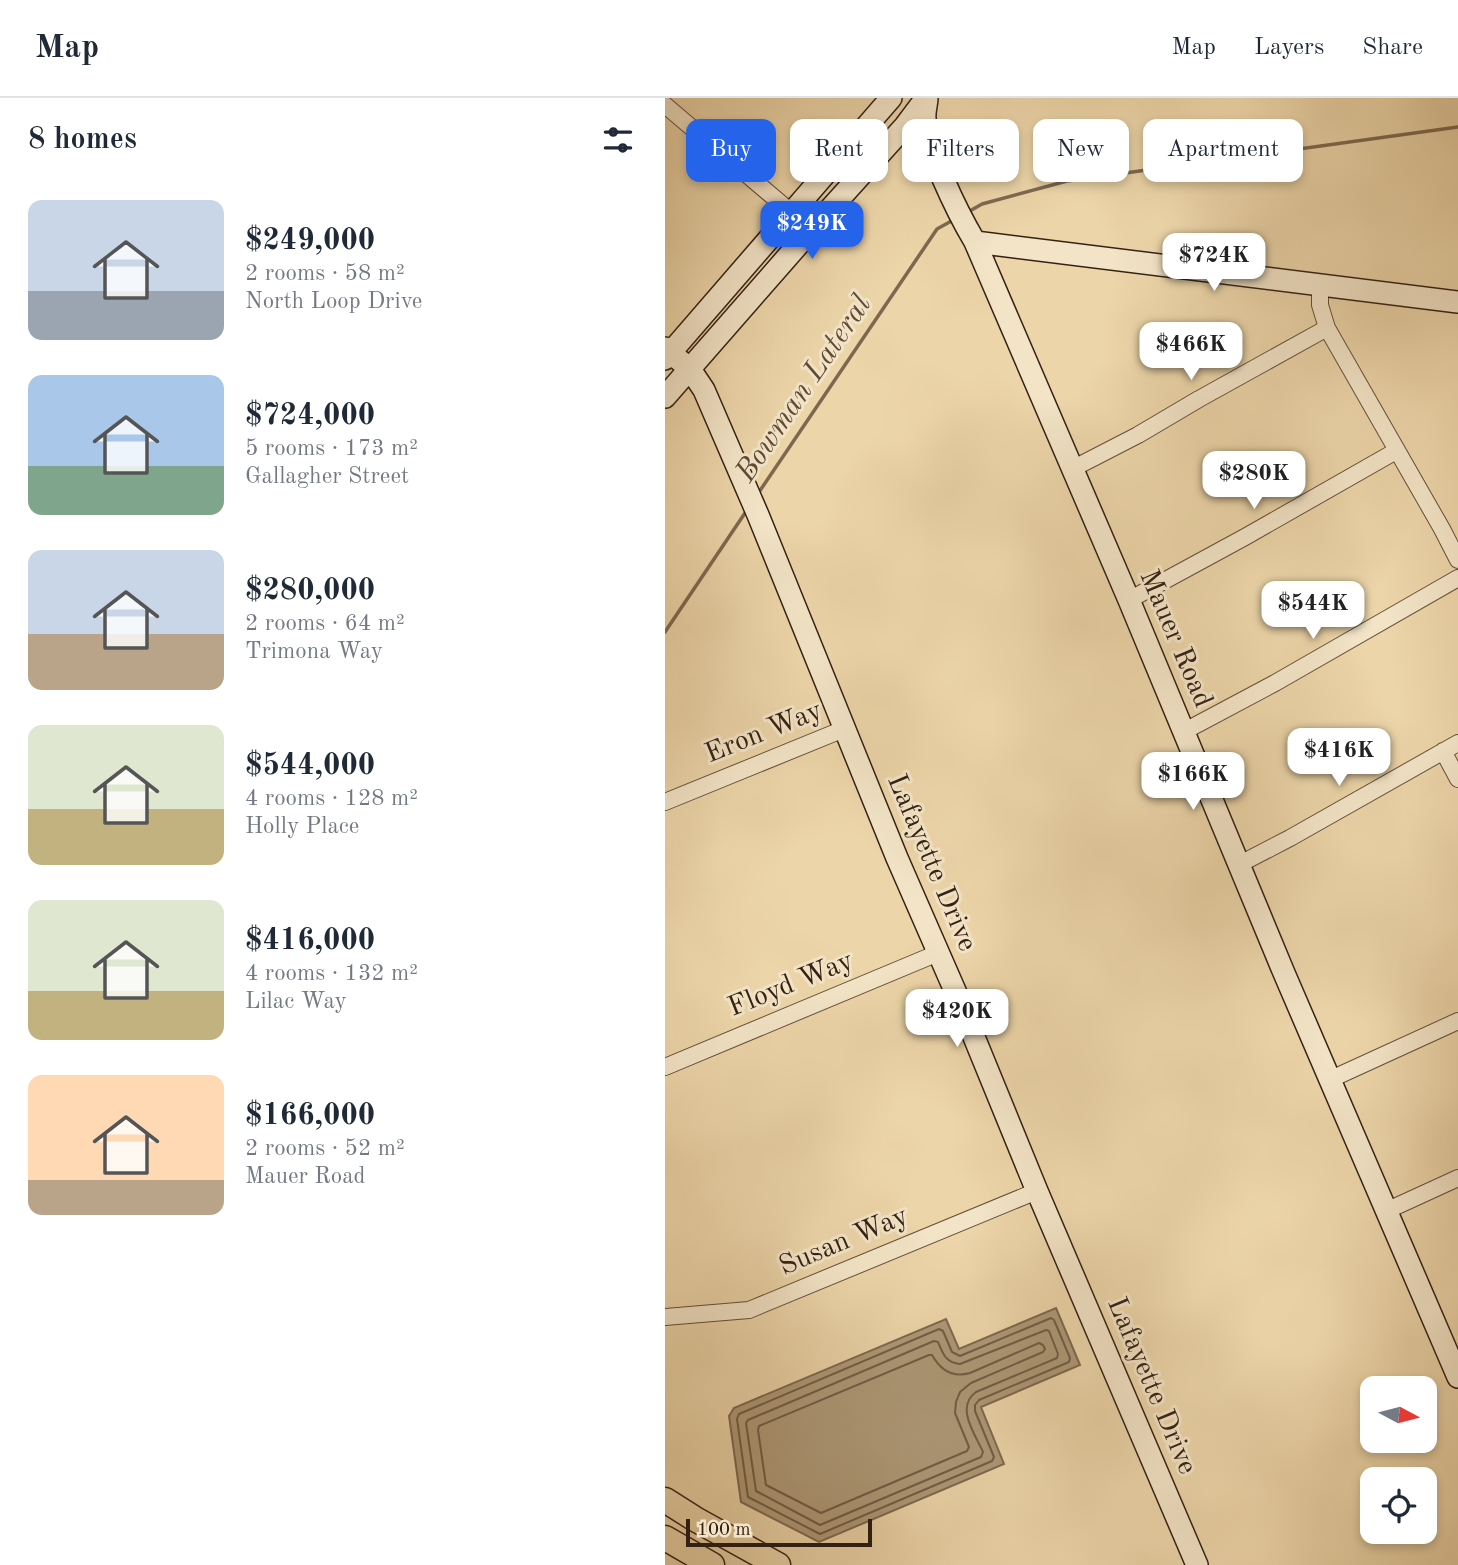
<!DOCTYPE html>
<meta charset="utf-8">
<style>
body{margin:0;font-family:"Old Standard TT",serif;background:#f2f2f3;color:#1f2937;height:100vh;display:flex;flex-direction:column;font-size:26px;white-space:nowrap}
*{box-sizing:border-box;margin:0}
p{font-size:23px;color:#747a83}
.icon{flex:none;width:38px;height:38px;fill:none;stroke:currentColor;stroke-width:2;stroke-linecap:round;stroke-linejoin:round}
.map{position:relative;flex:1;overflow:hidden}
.panel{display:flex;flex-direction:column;background:#fff;width:665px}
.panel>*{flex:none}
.banner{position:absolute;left:21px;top:21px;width:665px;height:63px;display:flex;gap:14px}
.needle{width:46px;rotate:97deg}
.fabs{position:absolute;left:695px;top:1278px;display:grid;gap:14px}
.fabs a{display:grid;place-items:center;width:77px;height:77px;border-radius:14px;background:#fff;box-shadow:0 4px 10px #0003;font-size:35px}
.scale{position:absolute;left:21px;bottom:18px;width:186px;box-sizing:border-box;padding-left:7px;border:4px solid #342114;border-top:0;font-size:19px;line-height:24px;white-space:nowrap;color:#342114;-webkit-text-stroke:5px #f3e4c7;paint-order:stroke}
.price{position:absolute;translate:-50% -60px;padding:0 16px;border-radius:14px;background:#fff;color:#222;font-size:23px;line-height:46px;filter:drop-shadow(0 2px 4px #0008)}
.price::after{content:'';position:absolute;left:50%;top:42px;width:21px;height:16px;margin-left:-10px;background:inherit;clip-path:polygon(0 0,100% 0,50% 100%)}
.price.on{background:#2563eb;color:#fff}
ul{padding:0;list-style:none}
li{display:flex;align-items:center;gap:21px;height:175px;padding:0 28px}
li span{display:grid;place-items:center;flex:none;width:196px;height:140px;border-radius:14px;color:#555}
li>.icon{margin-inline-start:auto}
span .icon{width:84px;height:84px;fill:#fffc;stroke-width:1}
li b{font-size:30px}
h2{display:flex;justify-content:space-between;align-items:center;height:84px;padding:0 28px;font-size:30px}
.tag{padding:0 24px;border-radius:14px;background:#fff;box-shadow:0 4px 10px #0003;font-size:24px;line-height:63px}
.tag.on{background:#2563eb;color:#fff}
header{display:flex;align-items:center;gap:42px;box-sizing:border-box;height:98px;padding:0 35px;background:#fff;border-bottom:2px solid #e0e1e3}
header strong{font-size:33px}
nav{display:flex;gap:38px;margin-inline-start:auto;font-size:24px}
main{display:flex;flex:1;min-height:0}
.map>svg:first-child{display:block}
</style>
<header>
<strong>Map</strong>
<nav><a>Map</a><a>Layers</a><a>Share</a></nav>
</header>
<main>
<section class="panel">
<h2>8 homes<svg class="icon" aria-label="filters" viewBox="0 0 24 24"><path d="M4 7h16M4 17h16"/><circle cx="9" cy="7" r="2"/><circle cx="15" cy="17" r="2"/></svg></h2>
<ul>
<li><span style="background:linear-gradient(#c9d6e8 65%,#9aa5b1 0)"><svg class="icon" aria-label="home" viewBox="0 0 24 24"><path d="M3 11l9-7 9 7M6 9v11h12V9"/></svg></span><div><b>$249,000</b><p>2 rooms · 58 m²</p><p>North Loop Drive</p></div></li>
<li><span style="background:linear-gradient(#a9c7e8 65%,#7fa58c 0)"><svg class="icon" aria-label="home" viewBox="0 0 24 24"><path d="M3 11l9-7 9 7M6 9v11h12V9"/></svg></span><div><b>$724,000</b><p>5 rooms · 173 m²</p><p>Gallagher Street</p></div></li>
<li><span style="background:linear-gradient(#c9d6e8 60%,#b9a48a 0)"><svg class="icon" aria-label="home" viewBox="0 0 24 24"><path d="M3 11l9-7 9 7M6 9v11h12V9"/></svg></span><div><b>$280,000</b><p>2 rooms · 64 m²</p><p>Trimona Way</p></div></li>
<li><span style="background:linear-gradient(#dfe7d0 60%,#c2b280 0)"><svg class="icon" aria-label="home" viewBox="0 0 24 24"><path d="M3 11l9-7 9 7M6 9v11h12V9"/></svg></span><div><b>$544,000</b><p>4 rooms · 128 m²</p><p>Holly Place</p></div></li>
<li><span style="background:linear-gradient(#dfe7d0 65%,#c2b280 0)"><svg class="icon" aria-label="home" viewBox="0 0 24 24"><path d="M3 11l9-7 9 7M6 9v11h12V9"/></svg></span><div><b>$416,000</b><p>4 rooms · 132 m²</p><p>Lilac Way</p></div></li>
<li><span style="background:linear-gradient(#ffd9b3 75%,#b9a48a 0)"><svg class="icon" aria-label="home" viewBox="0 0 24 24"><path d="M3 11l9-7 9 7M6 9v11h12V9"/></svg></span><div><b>$166,000</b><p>2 rooms · 52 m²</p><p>Mauer Road</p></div></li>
</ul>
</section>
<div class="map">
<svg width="793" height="1467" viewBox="0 0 793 1467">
<rect width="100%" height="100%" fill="#ecd5a9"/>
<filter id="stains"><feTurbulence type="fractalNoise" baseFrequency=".00286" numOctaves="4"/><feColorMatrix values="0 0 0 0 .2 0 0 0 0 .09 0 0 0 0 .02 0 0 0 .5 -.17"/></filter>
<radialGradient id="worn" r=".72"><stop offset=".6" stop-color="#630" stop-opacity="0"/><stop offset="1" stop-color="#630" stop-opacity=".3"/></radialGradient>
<path fill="#ad9876" stroke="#7d684f" stroke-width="2" d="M391,1210L415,1267L316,1309L339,1366L154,1444L76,1404L64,1318L69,1310L281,1221L294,1251Z"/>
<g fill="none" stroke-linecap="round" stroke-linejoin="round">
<path stroke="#705c45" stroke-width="2" d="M386,1220L389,1222L405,1260L404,1264L314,1302L310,1307V1313L329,1359L327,1363L155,1436L83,1399L72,1321L74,1316L274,1231L278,1233L287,1254L295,1258Z
M381,1232L384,1233L393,1256L392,1260L311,1294C290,1309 310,1336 318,1354L316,1359L155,1427L91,1393L81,1325L83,1322L269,1243L273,1244C278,1256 281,1265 295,1266Z
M374,1245L378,1247L380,1251L378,1254L306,1285L295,1294L291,1304L290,1315L304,1349L302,1353L156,1415L101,1387L93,1332L94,1328L264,1257H267C276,1273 288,1280 305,1275Z"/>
<path stroke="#7d684f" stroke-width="3.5" d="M303,114L317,106L402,83L793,29
M92,397L272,131L290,121
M0,534L82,412"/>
<g stroke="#624e39" stroke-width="18">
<path id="street" d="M0,7L126,114
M655,188V207L662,230L777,431L793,462
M407,371L473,337L534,301L662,230
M464,502L580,439L731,353
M518,634L610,585L793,480
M778,653L793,681
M0,704L179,631
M573,767L625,740L793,645
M0,969L273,855
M664,982L793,923
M721,1113L793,1080
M0,1219L84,1212L372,1093"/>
</g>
<g stroke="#342114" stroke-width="24">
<path id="secondary" d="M262,0C262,5 260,11 260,16C258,46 294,117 310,144L464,502L619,875L793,1279
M310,144L793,204
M0,250L25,271L39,292L93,417L232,760L291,895L372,1093L532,1467
M0,261L226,0
M0,299L147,131L240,28L261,0"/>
</g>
<g stroke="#342114" stroke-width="27">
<path id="primary" d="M0,1402L30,1421L113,1467
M0,1440L47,1467"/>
</g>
<use href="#street" stroke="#f3e4c7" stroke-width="16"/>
<use href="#secondary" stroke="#f3e4c7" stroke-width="21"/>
<use href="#primary" stroke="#ecd5a9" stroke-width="24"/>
</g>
<g text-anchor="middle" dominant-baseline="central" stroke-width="6" stroke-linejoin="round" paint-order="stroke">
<g font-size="28" fill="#342114" stroke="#f3e4c7">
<text transform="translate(510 541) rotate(67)">Mauer Road</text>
<text transform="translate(99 635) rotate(-22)">Eron Way</text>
<text transform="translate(266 765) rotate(67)">Lafayette Drive</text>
<text transform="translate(126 887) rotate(-22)">Floyd Way</text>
<text transform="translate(179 1144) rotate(-23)">Susan Way</text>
<text transform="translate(486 1288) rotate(67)">Lafayette Drive</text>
</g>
<g font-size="30" font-style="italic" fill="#5e4b36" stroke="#f3e4c7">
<text transform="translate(139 291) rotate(-56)">Bowman Lateral</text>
</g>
</g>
<rect width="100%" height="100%" filter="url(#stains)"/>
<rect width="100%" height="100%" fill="url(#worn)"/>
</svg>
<div class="fabs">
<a><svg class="needle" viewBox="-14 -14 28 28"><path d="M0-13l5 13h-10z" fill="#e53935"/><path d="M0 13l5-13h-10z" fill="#747a83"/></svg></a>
<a><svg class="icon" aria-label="locate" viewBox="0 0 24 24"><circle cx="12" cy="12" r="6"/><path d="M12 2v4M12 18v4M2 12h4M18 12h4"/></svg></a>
</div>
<div class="scale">100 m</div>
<b class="price on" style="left:147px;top:163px">$249K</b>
<b class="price" style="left:549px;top:195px">$724K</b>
<b class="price" style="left:526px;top:284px">$466K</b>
<b class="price" style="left:589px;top:413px">$280K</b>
<b class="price" style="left:648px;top:543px">$544K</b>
<b class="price" style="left:674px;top:690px">$416K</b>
<b class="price" style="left:528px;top:714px">$166K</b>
<b class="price" style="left:292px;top:951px">$420K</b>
<div class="banner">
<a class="tag on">Buy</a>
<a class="tag">Rent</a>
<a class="tag">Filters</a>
<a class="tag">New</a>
<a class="tag">Apartment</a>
</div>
</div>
</main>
